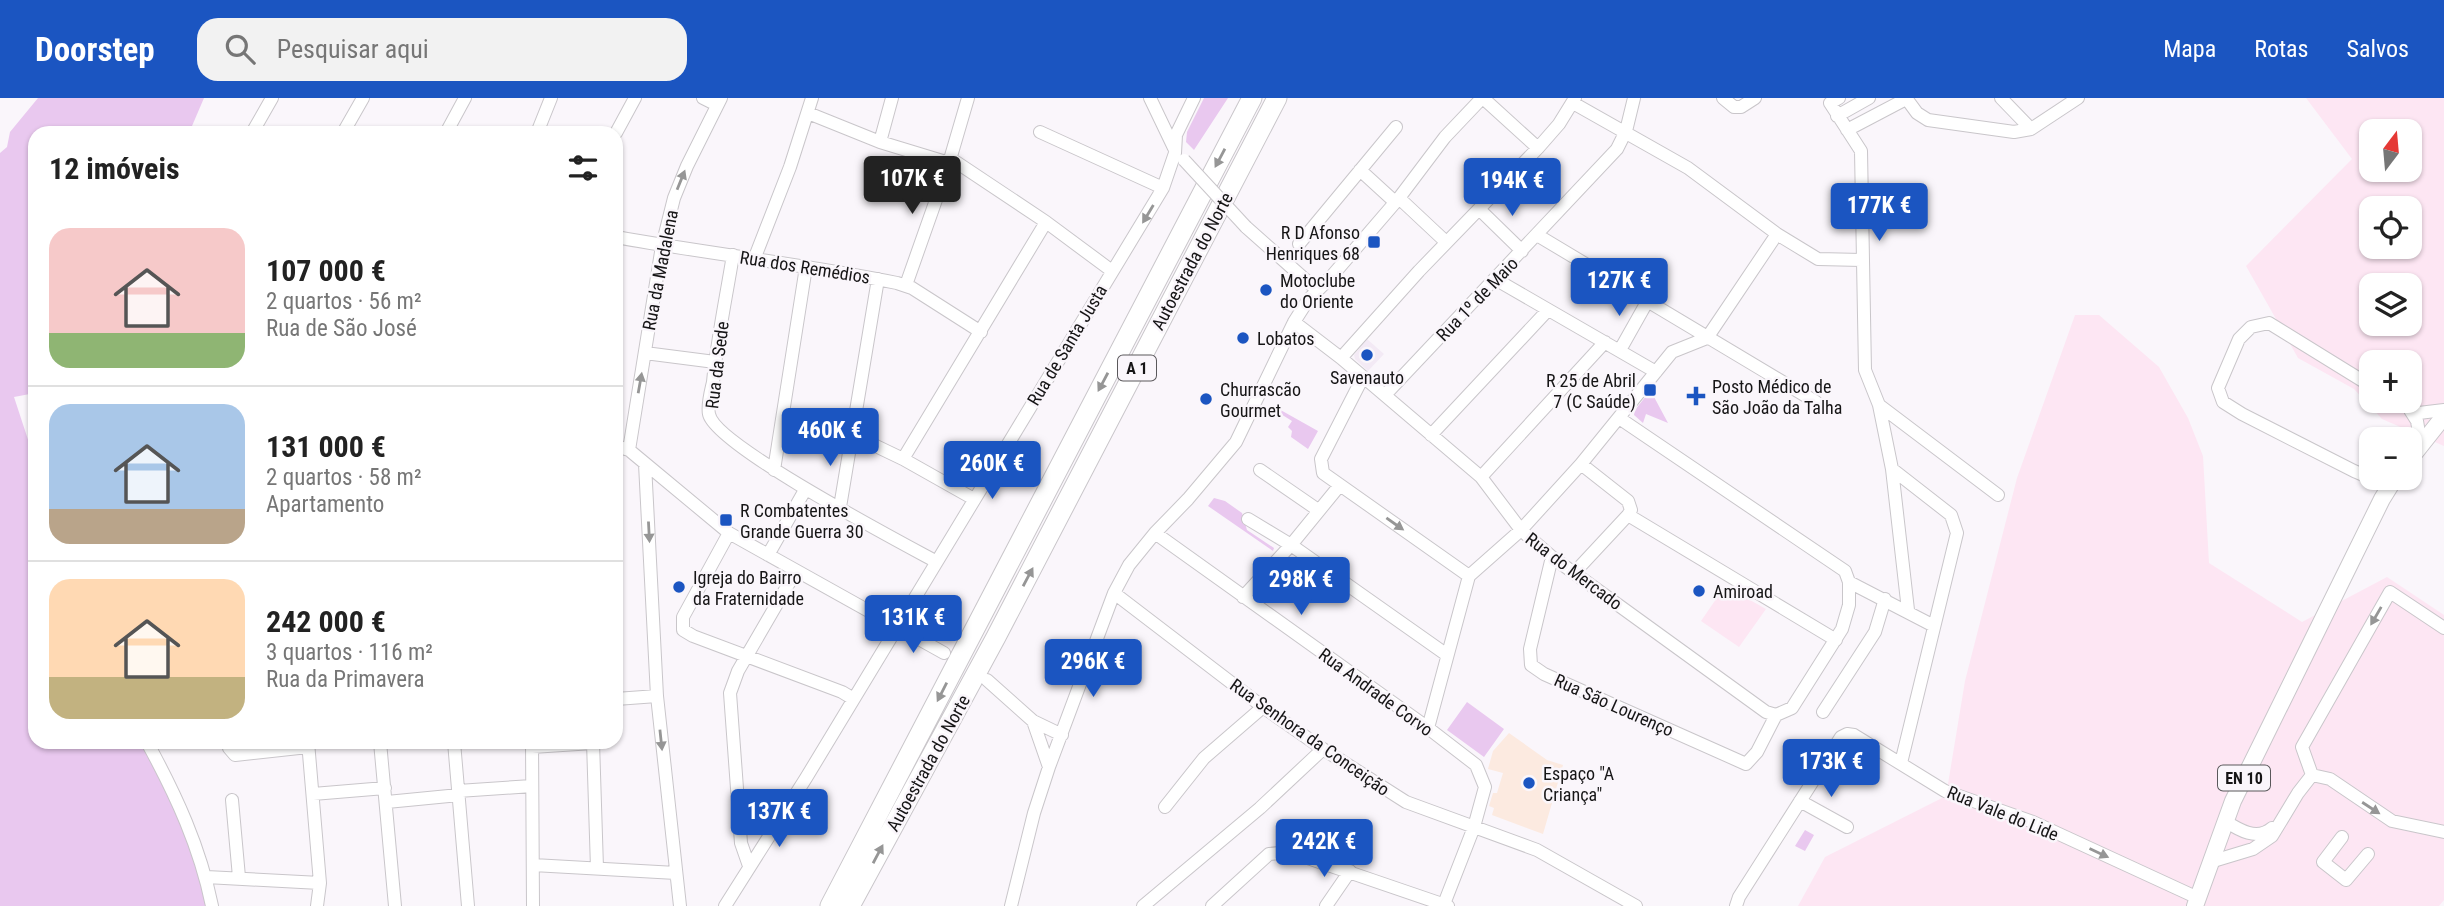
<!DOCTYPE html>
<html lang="pt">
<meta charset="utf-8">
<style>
body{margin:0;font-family:"Roboto Condensed",sans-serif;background:#f2f2f2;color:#222;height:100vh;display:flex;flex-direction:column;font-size:26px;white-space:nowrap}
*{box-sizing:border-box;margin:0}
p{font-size:23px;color:#767676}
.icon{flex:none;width:38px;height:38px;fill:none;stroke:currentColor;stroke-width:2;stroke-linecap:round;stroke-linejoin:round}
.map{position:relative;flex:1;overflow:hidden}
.details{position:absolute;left:28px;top:28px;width:595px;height:623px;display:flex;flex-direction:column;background:#fff;border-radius:21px;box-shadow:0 2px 5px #0004}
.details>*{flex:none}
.needle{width:46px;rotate:16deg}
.tools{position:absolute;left:2359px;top:21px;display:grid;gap:14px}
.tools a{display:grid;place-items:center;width:63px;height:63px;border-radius:14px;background:#fff;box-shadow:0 2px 5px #0004;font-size:35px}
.price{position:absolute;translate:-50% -60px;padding:0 16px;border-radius:7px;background:#1b55c1;color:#fff;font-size:23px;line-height:46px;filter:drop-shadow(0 2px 4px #0008)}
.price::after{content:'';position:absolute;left:50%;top:42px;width:21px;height:16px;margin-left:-10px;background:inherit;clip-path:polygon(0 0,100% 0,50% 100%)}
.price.on{background:#222;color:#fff}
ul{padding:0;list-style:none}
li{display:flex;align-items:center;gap:21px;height:175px;padding:0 21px}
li+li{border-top:2px solid #e0e0e0}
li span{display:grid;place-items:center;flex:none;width:196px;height:140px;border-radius:21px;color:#555}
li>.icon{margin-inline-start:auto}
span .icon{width:84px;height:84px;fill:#fffc;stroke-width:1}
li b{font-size:30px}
h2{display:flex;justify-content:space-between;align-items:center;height:84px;padding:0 21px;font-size:30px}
header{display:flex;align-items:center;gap:42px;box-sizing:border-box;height:98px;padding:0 35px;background:#1b55c1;color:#fff}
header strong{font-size:33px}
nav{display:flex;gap:38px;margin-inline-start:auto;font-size:24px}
.search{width:490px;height:63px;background:#f2f2f2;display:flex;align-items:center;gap:18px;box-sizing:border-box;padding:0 24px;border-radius:21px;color:#767676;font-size:26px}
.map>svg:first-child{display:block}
</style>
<header>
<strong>Doorstep</strong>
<div class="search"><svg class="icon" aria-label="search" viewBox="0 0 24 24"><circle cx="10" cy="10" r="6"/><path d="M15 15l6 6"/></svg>Pesquisar aqui</div>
<nav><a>Mapa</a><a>Rotas</a><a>Salvos</a></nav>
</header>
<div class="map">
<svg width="2444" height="808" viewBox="0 0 2444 808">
<rect width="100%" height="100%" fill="#faf6fb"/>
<path fill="#f3eaf5" d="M1367,241L1384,256L1368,273L1355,261L1354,257Z"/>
<path fill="#fde6f3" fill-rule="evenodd" d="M2306,0H2444V348L2382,321L2354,291L2298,260L2246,168L2352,61ZM2371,33H2410V72H2371ZM2371,110H2410V149H2371ZM2371,187H2410V226H2371ZM2371,264H2410V303H2371Z
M2075,217H2099L2159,269L2188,320L2203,358L2209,465L2302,524L2387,479L2444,517V802L2439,808H1798L1825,759L1946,698L1965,583L2017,380Z
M1725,488L1766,511L1739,549L1701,523Z"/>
<path fill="#fceae0" d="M1509,635L1547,662L1563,667L1543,736L1492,717L1494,710L1489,708L1493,695H1497L1503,675L1488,671L1493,653Z"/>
<path fill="#e9c8ef" d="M38,0H204L189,35H35V295L14,299L35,363V644H150L212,808H0V55L7,49L10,34Z
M1204,0H1228L1194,52L1186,44L1187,34Z
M1654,288L1653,297L1668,325L1646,316L1643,325L1634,317L1635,312Z
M1277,310L1318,333L1308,351L1291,339L1292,333L1288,329L1292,323L1276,313Z
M1214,400L1225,403L1242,415L1247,432L1274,450L1273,453L1208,408Z
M1467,604L1504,631L1484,659L1447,632Z
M1805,732L1814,737L1805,753L1795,748Z"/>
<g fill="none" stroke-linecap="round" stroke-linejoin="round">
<g stroke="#c9c6ca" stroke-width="14">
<path id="minor" d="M703,0L717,7
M1150,0L1174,50
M1483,0L1538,50
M1723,0L1734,9H1741L1755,0
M1839,0L1830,5L1861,53L1865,272L1879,307L1892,371L1908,512
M1906,0L1917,15L1928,22L2014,34L2031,31L2078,0
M2001,0L2031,31
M1573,5L1688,70L1777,136L1818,161L1862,162
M808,15L880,44L949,65
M1837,18L1869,0
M1847,32L1906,1
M1040,34L1163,90
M252,35L272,0
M343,35L363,0
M446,35L465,0
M537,35L551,0
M616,35L635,0
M880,44L892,0
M950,60L1046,124L1112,173
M1360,72L1395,104
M1399,100L1446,144
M1479,111L1522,153
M1246,129L1317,192
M1537,137L1816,304
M616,139C709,156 804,166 897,185L912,190L981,234
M1299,146L1396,29
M733,157C726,200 717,242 713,284C711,293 707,307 709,316C714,346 900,444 935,463
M755,159L790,69L812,0
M1495,181L1656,274
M906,187L949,65L968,0
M1294,224L1341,260L1481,379L1521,432L1552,459L1766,614L1776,617
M1707,240L1777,136
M1620,252L1647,204
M645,255L715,264
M1341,260L1419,173L1538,50L1559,26L1575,0
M1363,279L1321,361L1323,375L1469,478
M2371,288L2269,225L2251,229L2239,241L2218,290L2223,304L2242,316L2354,373L2382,385L2392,383
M1385,297L1617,51L1626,33L1634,0
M2396,303L2419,315L2444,312
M1879,307L1998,397
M2410,312L2417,323L2421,347
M1619,320L1845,473L1849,484V507L1842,531L1792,610L1776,617
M853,337L903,361L974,401
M1431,337L1548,212
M616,348L629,352L729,435L944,555
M629,352L662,148L674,100L687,68L721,0
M903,361L1046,124
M645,366L657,598L680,808
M1892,371L1951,417L1957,435L1901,665
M774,372L806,169
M1260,372L1318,412
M1481,379L1605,244
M840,409L878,181
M1628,417L1836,542
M1248,421L1291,447L1447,557
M729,435L683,519V532L693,538L842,594L852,600
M1155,435L1428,630L1476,667L1485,689L1474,729L1444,806
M768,457L805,392
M1552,459L1530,551L1531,567L1544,576L1746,666L1757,654L1776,617
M1574,475L1628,417L1631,412L1628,403L1581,366
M1849,484L1934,528
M1114,495L1263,609L1323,651L1406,704L1537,752L1636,808
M1243,499L1291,447L1340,387
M987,582L1033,623L1062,637
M616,601L657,598
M1823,614L1875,534L1885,501
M1033,623L1049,669
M1428,630L1469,478L1521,432L1581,366L1672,254L1707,240
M147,644C176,697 200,749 212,808
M228,644L229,650L235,657L308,649
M308,644L320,785L317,808
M380,644L395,808
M454,644L468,808
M532,644L533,808
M593,644L597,770
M532,649L593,645
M2312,677L2302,649L2390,494L2444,530
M2312,677L2330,681L2392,723L2444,734
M458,693L532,688
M313,696L385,690
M232,702L239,779
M1800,703L1847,729
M387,704L459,697
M1165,709L1204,660L1263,609
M2225,723C2239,732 2257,743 2272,730
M2342,739L2323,764L2346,782L2368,756
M2210,764L2253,751L2272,738L2298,695L2312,677
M533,767L676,775
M749,768L741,745L730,595L738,573L796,473
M206,779L320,785
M725,808L806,680L1163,90L1175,55L1176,37L1194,0
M1011,808L1034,715L1049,669L1114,495L1129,467L1155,435L1188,401L1236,344L1294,224L1308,202L1331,179L1399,100L1445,39L1482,0
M1143,808L1260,710L1323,651
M1212,808L1269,756L1290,754L1448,808
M1326,808L1350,773
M1736,808L1739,799L1841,639L1847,636L1854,637L1945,693L2033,724L2198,800"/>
</g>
<g stroke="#c9c6ca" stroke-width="18">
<path id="major" d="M2410,361L2444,318
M2195,808L2233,703L2382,401L2395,380"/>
</g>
<g stroke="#c9c6ca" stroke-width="21">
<path id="highway" d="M830,808L1252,0
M850,808L996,539L1277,0"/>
</g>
<use href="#minor" stroke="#fff" stroke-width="12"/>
<use href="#major" stroke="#fff" stroke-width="16"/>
<use href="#highway" stroke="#fff" stroke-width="19"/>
<g stroke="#c9c6ca" stroke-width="14" stroke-linecap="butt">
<path id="minor-bridge" d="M1184,62L1246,129"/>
</g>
<use href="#minor-bridge" stroke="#fff" stroke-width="12"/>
</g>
<defs><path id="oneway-solid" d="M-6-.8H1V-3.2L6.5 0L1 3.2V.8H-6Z" transform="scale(1.75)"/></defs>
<g fill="#969696">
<use href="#oneway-solid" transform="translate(1220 60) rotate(118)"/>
<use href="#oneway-solid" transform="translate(681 82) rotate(-68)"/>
<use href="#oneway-solid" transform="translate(1148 116) rotate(121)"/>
<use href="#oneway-solid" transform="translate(1103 284) rotate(118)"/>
<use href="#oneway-solid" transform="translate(640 285) rotate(-80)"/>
<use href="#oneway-solid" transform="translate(1395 426) rotate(35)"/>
<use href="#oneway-solid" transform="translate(649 434) rotate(87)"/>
<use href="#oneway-solid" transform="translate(1028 479) rotate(-62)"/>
<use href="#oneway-solid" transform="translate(2376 518) rotate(120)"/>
<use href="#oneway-solid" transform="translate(942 594) rotate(117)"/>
<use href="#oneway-solid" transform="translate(661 642) rotate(84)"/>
<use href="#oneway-solid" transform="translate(2371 710) rotate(33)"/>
<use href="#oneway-solid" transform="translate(2099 755) rotate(25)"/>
<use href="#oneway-solid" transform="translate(878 756) rotate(-62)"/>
</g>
<g fill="#1b55c1" stroke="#faf6fb" stroke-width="2.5">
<rect x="1367" y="137" width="14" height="14" rx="3.5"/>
<circle cx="1266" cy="192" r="7"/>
<circle cx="1243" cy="240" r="7"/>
<circle cx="1367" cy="257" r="7"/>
<rect x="1643" y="285" width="14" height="14" rx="3.5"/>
<path d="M1692.5 287.5h7v7h7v7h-7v7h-7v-7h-7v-7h7z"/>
<circle cx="1206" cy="301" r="7"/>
<rect x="719" y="415" width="14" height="14" rx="3.5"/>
<circle cx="679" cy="489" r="7"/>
<circle cx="1699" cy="493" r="7"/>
<circle cx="1529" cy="685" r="7"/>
</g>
<g text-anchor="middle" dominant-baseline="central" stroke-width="5" stroke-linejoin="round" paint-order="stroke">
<g fill="#faf6fb" stroke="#5a585b" stroke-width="2">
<rect x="1118" y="257.5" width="38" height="25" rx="5"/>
<rect x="2218" y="667.5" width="52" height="25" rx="5"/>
</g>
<g font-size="16" font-weight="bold" fill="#161516">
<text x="1137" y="270">A 1</text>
<text x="2244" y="680">EN 10</text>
</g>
<g font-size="18" fill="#161516" stroke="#faf6fb" text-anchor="start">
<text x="1360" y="134" text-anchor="end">R D Afonso<tspan x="1360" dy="21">Henriques 68</tspan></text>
<text x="1280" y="182">Motoclube<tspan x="1280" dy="21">do Oriente</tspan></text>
<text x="1257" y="240">Lobatos</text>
<text x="1367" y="279" text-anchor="middle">Savenauto</text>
<text x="1636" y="282" text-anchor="end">R 25 de Abril<tspan x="1636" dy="21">7 (C Saúde)</tspan></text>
<text x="1712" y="288">Posto Médico de<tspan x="1712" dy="21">São João da Talha</tspan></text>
<text x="1220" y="291">Churrascão<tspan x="1220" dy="21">Gourmet</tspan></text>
<text x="740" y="412">R Combatentes<tspan x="740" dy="21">Grande Guerra 30</tspan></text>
<text x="693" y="479">Igreja do Bairro<tspan x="693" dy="21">da Fraternidade</tspan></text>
<text x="1713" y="493">Amiroad</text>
<text x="1543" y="675">Espaço "A<tspan x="1543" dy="21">Criança"</tspan></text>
</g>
<g font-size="18" fill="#161516" stroke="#faf6fb">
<text transform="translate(1192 163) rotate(-62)">Autoestrada do Norte</text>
<text transform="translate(805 169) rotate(9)">Rua dos Remédios</text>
<text transform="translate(660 172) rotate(-79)">Rua da Madalena</text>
<text transform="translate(1477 201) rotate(-46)">Rua 1º de Maio</text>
<text transform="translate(1067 247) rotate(-59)">Rua de Santa Justa</text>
<text transform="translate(717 267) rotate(-83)">Rua da Sede</text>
<text transform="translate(1574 473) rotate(37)">Rua do Mercado</text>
<text transform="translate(1376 594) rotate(36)">Rua Andrade Corvo</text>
<text transform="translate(1614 607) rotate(24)">Rua São Lourenço</text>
<text transform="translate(1310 639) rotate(35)">Rua Senhora da Conceição</text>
<text transform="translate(928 665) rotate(-61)">Autoestrada do Norte</text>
<text transform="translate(2003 715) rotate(22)">Rua Vale do Lide</text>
</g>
</g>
</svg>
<div class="tools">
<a><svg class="needle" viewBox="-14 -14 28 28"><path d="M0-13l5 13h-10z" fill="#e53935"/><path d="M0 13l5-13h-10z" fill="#767676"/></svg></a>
<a><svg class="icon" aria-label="locate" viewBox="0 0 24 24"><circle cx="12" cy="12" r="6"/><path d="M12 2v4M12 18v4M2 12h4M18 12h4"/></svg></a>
<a><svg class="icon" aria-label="layers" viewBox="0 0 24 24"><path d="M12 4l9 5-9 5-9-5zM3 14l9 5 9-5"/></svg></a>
<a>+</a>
<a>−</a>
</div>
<b class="price on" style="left:912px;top:118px">107K €</b>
<b class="price" style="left:1512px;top:120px">194K €</b>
<b class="price" style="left:1879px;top:145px">177K €</b>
<b class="price" style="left:1619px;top:220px">127K €</b>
<b class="price" style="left:830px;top:370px">460K €</b>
<b class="price" style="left:992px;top:403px">260K €</b>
<b class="price" style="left:1301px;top:519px">298K €</b>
<b class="price" style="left:913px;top:557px">131K €</b>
<b class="price" style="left:1093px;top:601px">296K €</b>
<b class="price" style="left:1831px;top:701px">173K €</b>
<b class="price" style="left:779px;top:751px">137K €</b>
<b class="price" style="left:1324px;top:781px">242K €</b>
<section class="details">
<h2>12 imóveis<svg class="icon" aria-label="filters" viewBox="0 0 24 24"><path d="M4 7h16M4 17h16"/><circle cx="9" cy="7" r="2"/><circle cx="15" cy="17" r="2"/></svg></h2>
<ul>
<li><span style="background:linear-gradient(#f6c9c9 75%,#8fb573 0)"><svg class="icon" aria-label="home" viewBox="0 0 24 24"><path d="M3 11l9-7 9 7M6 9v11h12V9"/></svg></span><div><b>107 000 €</b><p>2 quartos · 56 m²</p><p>Rua de São José</p></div></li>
<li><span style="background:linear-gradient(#a9c7e8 75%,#b9a48a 0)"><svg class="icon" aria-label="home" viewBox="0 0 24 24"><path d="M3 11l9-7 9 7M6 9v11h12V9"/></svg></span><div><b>131 000 €</b><p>2 quartos · 58 m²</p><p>Apartamento</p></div></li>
<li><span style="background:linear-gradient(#ffd9b3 70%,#c2b280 0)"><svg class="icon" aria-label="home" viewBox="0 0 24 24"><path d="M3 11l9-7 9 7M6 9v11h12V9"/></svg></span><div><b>242 000 €</b><p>3 quartos · 116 m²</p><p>Rua da Primavera</p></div></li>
</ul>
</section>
</div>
